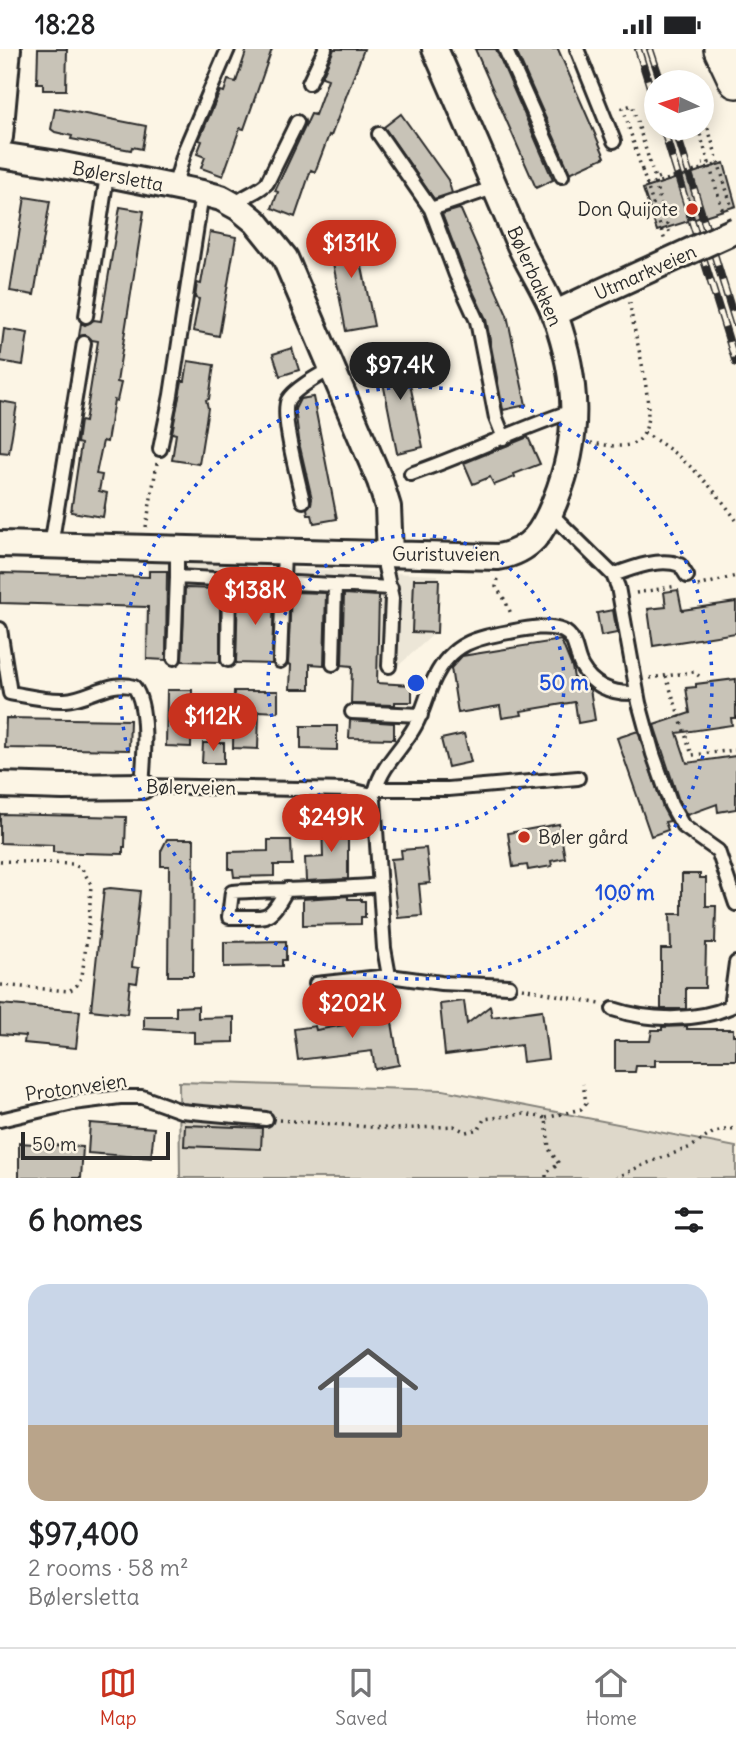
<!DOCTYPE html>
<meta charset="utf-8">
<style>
body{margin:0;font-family:Delius,sans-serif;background:#f2f2f2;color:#202124;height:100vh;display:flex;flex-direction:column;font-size:26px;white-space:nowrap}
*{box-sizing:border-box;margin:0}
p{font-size:23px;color:#757577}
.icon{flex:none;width:38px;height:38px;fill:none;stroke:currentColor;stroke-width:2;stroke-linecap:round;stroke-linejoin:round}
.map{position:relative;height:1129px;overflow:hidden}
.sheet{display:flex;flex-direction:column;background:#fff;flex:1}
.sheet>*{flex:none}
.needle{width:46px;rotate:274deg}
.tools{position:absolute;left:644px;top:21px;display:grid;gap:14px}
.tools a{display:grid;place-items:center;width:70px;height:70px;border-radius:50%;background:#fff;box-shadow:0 4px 18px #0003;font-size:35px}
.scale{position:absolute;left:21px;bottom:18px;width:149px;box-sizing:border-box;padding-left:7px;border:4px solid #2b2b2b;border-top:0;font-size:19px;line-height:24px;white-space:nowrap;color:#2b2b2b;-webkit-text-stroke:5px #fcf5e5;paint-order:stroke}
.price{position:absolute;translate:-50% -60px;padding:0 16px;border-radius:24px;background:#c8321e;color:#fff;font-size:23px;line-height:46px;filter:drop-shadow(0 2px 4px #0008)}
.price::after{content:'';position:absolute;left:50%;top:42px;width:21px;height:16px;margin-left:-10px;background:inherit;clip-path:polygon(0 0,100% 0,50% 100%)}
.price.current{background:#222;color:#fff}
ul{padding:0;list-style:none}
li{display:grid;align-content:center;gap:14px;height:371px;padding:0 28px}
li+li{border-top:2px solid #e0e0e0}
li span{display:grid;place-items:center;height:217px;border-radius:21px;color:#555}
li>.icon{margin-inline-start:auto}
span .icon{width:126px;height:126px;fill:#fffc;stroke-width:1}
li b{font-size:30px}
h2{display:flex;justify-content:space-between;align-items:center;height:84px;padding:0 28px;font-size:30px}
.status{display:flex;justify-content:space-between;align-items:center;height:49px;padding:0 35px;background:#fff;direction:ltr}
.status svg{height:19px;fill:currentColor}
.dock{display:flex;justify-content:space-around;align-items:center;height:98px;border-top:2px solid #e0e0e0;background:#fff;font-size:19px;color:#757577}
.dock a{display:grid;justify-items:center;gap:4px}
.dock .current{color:#c8321e}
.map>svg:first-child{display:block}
</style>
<div class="status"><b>18:28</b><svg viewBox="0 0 49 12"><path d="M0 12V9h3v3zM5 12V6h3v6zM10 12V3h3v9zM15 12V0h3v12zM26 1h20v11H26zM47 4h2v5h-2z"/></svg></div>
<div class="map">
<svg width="736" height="1129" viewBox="0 0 736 1129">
<rect width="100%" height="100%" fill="#fcf5e5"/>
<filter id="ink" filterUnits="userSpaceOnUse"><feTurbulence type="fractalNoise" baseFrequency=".0143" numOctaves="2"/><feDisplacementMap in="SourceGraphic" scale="14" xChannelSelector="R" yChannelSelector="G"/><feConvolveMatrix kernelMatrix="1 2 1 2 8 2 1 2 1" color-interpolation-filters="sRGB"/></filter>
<g filter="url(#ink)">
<path fill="#ece6d7" d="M147,513L438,526L436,583L398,617L377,619L144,611Z"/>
<path fill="#ded8ca" stroke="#84827a" stroke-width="2" d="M179,1033L443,1041L736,1098V1129H180Z"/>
<path fill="#c8c3b7" stroke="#2b2b2b" stroke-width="2" d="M38,0H67L66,41H43V34H37Z
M247,0H272L244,80L240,79L223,127L201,119L205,108L197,105L202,92L199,91L220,42L224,43L228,31L236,33Z
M334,0H364L331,87L329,86L315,123L311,121L295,168L272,159L278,143L275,142L311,65L315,66L328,30L322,28Z
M475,0H496L553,131L536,139Z
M515,0H558L605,108L570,124Z
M55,59L146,77L142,100L132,98L131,101L71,90L72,87L55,83L51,80Z
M401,65L448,131L452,144L434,150L384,78Z
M724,114L736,157L657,182L643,140Z
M25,148L50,152L34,246L10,242Z
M120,158L144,162L117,333L121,334L117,352L114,351L107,393L103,392L96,425L102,426L99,442L107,444L103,468L71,463L81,395L77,394L80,372L85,373L98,292L92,291L86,286L79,287L81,274L85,276L94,271L101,272Z
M459,160L461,161L507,266L526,356L503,361L486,270L464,223L442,165Z
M354,178L374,277L346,282L329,193H333L330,183Z
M210,183L236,188L219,287L193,282L199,250L195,249L197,234L201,235Z
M4,280L28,284L23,316L0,312Z
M292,299L299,321L280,327L273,305Z
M403,301L423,398L397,404L379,313L382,312L381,305Z
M188,312L214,316L209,350L206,351L208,359L199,415L172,411L176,385L172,384L182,332H185Z
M313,348L337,470L314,474L312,466H308L307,459L311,455L312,450L300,398L295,360L300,350Z
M0,352L17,355L9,404L0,403Z
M528,388L540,415L514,425L515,428L494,436L490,428L473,435L464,414Z
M149,522H167L166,611L147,610L148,558L0,554V524L149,528Z
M414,530H439L437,584L412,583Z
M185,539L220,540V613L182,612Z
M238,540L274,542L272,615L236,614Z
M678,541L682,561L736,553V584L653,597L648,560L666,558L664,543Z
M291,543L326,544L324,616L310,615V640H290L291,616L288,615Z
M344,545L379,547L377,634L412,636V653H395V656L351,655L352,617L342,616Z
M613,561L617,584L601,587L597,564Z
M561,591L572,618L576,640H590L595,671L578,674L575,653L521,662L522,666L502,669L500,657L458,664L451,619L462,607Z
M736,630V669H731L732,676L677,684L687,714L736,707V760L718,763L717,755L687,766L679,752L654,676L690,664L686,639L696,638V635Z
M167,641H192L191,698L166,697Z
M234,642H278V663L259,662L258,700L233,699Z
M6,669L130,671L129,701L5,699Z
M350,671L394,674V690L349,689Z
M301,677H337V701L301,700Z
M638,682L663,759L670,772L665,773L668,781L651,787L617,689Z
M464,685L471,713L448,718L441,690Z
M203,694H224V714H202Z
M0,765L126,768L125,798H123V805L81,804L53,803V796L0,794Z
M322,772H348V830L306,832L305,809L323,808Z
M559,775L565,809L551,812L552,817L528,821L527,816L513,818L508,784Z
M167,790H194L193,927H168L169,817H161V802Z
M268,791H291L292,816H274V827L234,828L233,820H229V803L268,802Z
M426,799L430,834L419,835L422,867L398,869L391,810L402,809L401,801Z
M682,825H700V829H706V857H716L715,894H706L705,939H686V960H661V900H671L670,865H682Z
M110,839L140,842L132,918L139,919L137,934L130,933L127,965L91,961L104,840Z
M348,847V850H361V852H365V868H361V875L303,876V850Z
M286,892V911H282V917L224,918V893Z
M464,952L467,975L490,957L492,968L542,961L548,1010L523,1013L521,996L445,1006L440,955Z
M0,955L80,962L76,999L24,994L25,987L0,985Z
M198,957V969L234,968V993L194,994V983L144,980V967H176V958Z
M390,961L399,1016L375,1020L372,1002L298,1011L294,980L315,977L316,981L367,972L366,965Z
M687,977V980H733V986H736V1011H655V1017H636L635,1023H615V992H650L652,981H662V978Z
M90,1074L154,1079L151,1109L88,1104Z
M185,1076L262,1079L261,1100L184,1097Z
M19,1094L83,1098L81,1129H19Z"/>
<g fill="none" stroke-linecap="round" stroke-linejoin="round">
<g stroke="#2b2b2b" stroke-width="18">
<path id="service" d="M505,0L562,127
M577,0L614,92
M309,34L325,0
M379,85L431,160L456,226L477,272L496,369L504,389
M174,138L186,98L228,0
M234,156C244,146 257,144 267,134L297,73
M431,160L496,138
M86,267L107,126
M160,400L171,346L202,144
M411,425C467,406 519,379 575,361
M303,452C299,433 280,365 288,351C295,339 320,326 332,319
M550,464L613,526L618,538L639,654L653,705L671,756L683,777L718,802L736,855
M51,497L84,294
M177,500V528L391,539
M382,505L392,549L389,617
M613,526C632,519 660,508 680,516L687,527
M0,580L10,644C28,647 47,652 65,651C88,650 111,630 134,638C149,657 144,712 142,737L351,741L372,746L374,751L384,899L389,927L441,934L509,937
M174,609L177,528
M228,611L229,531
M280,612L284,503
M333,615L335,536
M352,663L421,666
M376,740C382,716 403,699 415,677C424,661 427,644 435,628C452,594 476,589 509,583C525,580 547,575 563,582C577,588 575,607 582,618C594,639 615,645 637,644
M372,746L376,740H448L578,729
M287,840C267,875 268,867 229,868L232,843C281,840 331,841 380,836
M316,935L389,927
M613,960C648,972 696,973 730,958L736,914
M0,1071L73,1054L120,1048H142L181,1062L266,1070"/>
</g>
<g stroke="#2b2b2b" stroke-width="30">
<path id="minor" d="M0,88L8,0
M0,106L58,115L202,144L221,149L239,159L256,173L285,209L380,432L388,458L390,505
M554,265L596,245
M0,495L498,508C531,502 543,483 555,452C581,388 578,331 555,266C545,240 528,216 517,190C490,127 463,63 435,0
M0,736L63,738L142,737"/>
</g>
<g stroke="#2b2b2b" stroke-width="38">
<path id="secondary" d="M721,0L736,32"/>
</g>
<path stroke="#2b2b2b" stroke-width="3.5" stroke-dasharray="2 5" stroke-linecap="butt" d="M702,59L732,159
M698,79L709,114L703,115
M710,118L723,163
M642,121L623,59L632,56L655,130L660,128
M655,134L670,186
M644,384C682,405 712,436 736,471
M591,394C605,396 627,401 639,391C663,371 631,281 630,253
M146,478L157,414
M498,530L496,538L505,551L512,567
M698,537L736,527
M636,544L677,537
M666,627L692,706L736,701
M650,629L694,623L699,627
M0,812L73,815L82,820L91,835L89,873L82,927L77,936L69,942L0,936
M522,939L600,955
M546,1069L581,1060L586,1054L583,1035
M279,1071L397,1080L454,1077L466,1083L479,1080L484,1070L524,1065L546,1069L549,1100L559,1115L546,1124V1129
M616,1129L645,1115L691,1098L714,1083L736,1079"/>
<use href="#service" stroke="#fcf5e5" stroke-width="12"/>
<use href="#minor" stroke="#fcf5e5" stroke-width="24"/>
<use href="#secondary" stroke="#fcf5e5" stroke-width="33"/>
<g stroke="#2b2b2b" stroke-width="8">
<path id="rail" d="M638,0L656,57
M650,0L661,33
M663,79L736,314
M675,79L736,275"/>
</g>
<use href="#rail" stroke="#fcf5e5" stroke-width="5" stroke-dasharray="16" stroke-linecap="butt"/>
<g stroke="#2b2b2b" stroke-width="30" stroke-linecap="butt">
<path id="minor-bridge" d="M596,245L736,181"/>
</g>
<path stroke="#2b2b2b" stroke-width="3.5" stroke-dasharray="2 5" stroke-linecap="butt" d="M642,121L665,192
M646,137L719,115"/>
<use href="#minor-bridge" stroke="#fcf5e5" stroke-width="24"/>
</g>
</g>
<g fill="none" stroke="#1d4ed8" stroke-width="3.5" stroke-dasharray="3.5 7">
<circle cx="416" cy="634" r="148"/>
<circle cx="416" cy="634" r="296"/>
</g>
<g fill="#c8321e" stroke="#fcf5e5" stroke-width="2.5">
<circle cx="692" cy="160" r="7"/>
<circle cx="524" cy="788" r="7"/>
</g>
<g text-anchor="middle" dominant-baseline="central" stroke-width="5" stroke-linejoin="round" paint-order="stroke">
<g font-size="19" fill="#2b2b2b" stroke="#fcf5e5">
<text transform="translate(118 127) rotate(11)">Bølersletta</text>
<text transform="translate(645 223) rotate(-24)">Utmarkveien</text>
<text transform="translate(535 227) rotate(66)">Bølerbakken</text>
<text x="446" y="505">Guristuveien</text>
<text transform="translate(191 738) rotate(1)">Bølerveien</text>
<text transform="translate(76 1038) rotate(-8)">Protonveien</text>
</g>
<g font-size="19" fill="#2b2b2b" stroke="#fcf5e5" text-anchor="end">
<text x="678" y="160">Don Quijote</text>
<text x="538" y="788" text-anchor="start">Bøler gård</text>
</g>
</g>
<circle cx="416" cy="634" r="10" fill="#1d4ed8" stroke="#fcf5e5" stroke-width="3.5"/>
<g font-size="21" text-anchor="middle" font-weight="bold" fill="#1d4ed8" stroke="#fcf5e5" stroke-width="5" stroke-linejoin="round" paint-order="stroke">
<text x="564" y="641">50 m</text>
<text x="625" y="851">100 m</text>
</g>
</svg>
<div class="tools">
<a><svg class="needle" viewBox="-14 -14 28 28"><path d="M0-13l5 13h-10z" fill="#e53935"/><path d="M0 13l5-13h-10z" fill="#757577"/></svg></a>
</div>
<div class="scale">50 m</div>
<b class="price" style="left:351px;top:231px">$131K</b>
<b class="price current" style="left:400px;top:353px">$97.4K</b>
<b class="price" style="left:255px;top:578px">$138K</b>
<b class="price" style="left:213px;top:704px">$112K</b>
<b class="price" style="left:331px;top:805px">$249K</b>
<b class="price" style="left:352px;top:991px">$202K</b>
</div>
<section class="sheet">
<h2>6 homes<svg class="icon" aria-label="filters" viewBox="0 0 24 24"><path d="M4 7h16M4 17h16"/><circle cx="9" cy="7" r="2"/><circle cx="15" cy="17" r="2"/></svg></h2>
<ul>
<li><span style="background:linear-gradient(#c9d6e8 65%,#b9a48a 0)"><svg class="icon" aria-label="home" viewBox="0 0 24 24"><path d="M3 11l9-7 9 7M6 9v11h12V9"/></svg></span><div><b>$97,400</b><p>2 rooms · 58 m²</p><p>Bølersletta</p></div></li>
</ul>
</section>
<nav class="dock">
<a class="current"><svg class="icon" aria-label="map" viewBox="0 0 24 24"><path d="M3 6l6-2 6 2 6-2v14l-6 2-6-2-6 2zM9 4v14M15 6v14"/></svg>Map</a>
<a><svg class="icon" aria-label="saved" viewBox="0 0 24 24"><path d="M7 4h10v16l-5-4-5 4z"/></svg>Saved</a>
<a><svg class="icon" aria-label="home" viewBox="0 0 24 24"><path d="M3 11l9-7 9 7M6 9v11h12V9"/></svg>Home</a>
</nav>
